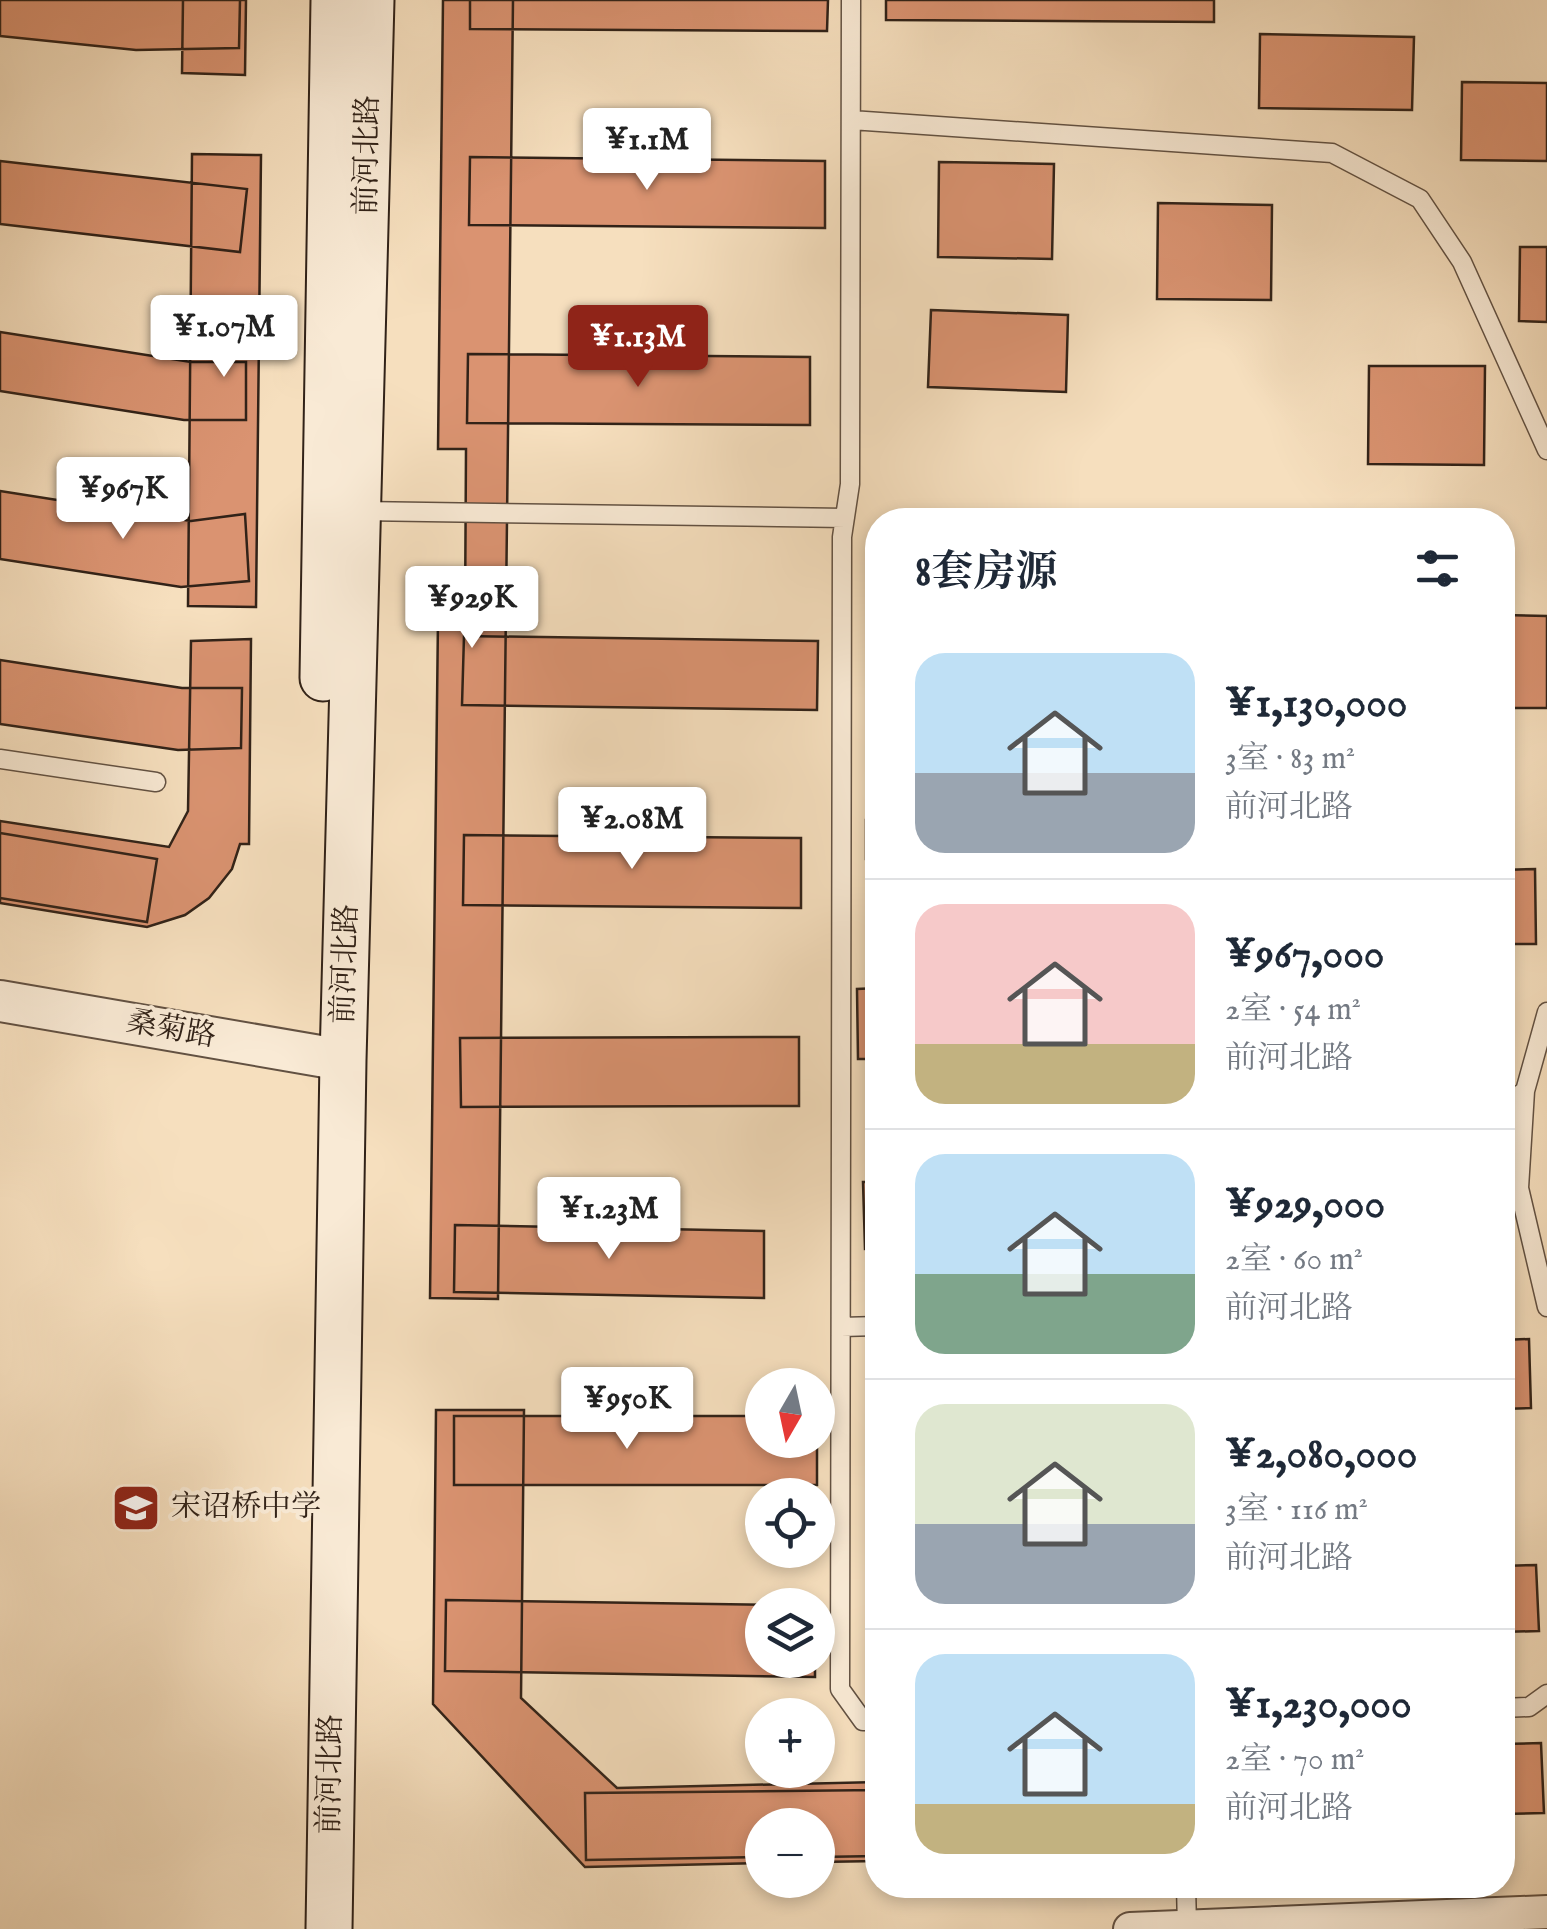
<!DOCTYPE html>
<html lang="zh">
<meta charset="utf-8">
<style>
body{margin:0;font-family:"IM FELL English","Noto Serif SC",serif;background:#f2f2f3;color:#1f2937;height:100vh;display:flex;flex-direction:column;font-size:38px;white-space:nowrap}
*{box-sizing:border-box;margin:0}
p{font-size:32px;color:#747a83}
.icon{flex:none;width:55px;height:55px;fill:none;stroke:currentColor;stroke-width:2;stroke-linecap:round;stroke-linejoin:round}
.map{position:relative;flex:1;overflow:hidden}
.details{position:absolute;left:865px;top:508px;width:650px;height:1390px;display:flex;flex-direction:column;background:#fff;border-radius:40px;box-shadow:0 5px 15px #0003}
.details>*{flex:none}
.needle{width:65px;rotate:189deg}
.controls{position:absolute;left:745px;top:1368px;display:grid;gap:20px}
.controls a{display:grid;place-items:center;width:90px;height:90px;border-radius:50%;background:#fff;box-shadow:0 5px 15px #0003;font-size:50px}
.price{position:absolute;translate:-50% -85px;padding:0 22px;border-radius:10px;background:#fff;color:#222;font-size:32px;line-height:65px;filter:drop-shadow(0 2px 5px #0008)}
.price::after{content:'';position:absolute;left:50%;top:60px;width:30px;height:22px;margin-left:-15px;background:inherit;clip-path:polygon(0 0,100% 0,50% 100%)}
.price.on{background:#8f2418;color:#fff}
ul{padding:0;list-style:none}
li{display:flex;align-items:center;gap:30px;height:250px;padding:0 50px}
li+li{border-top:2px solid #e0e1e3}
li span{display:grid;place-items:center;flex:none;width:280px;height:200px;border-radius:30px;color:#555}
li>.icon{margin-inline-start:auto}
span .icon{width:120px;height:120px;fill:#fffc;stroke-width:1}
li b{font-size:42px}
h2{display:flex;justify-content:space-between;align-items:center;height:120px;padding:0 50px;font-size:42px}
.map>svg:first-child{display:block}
</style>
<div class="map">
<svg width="1547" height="1929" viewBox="0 0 1547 1929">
<rect width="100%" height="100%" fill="#f6dfbe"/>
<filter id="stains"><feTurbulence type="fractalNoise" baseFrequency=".002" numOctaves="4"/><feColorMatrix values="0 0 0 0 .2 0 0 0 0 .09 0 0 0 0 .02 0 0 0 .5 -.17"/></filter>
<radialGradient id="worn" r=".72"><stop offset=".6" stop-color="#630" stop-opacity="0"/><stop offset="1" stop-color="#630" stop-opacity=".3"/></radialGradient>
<path fill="#da9371" stroke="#312218" stroke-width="2.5" d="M0,0H240L239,48L136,50L0,36Z
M183,0H246L245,75L182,73Z
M443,0H513L498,1299L430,1298L438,619H465L466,449H438Z
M470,0H828L827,31L470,29Z
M886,0H1214V22L886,20Z
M1260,34L1414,37L1412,110L1259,108Z
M1462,82L1547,83V161L1461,160Z
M192,154L261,155L256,607L188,606Z
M470,157L825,161V228L469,225Z
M0,161L247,189L240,252L0,224Z
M939,162L1054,164L1052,259L938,257Z
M1158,203L1272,205L1271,300L1157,299Z
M1520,247H1547V322L1519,321Z
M931,310L1068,315L1066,392L928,387Z
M0,332L191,362H246V420H184L0,391Z
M468,354L810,357V425L467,423Z
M1369,366H1485L1484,465L1368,464Z
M0,491L191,521L245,514L249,581L181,587L0,559Z
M1502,615L1547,616V708H1502Z
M464,636L818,641L817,710L462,705Z
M251,639L249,844H240L232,869L209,898L185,915L147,927L0,903V821L169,847L188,811L191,641Z
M0,660L182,688H242L241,748L178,750L0,724Z
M866,820H878V859H866Z
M0,833L157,859L147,922L0,898Z
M464,835L801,838V908L463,905Z
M1535,869L1536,944H1502V870Z
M878,988V1059H858L857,989Z
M799,1037V1106L461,1107L460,1038Z
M863,1182H878V1248L865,1249Z
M455,1225L764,1231V1298L454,1292Z
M1529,1339L1531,1408L1502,1409V1340Z
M436,1410H524L521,1698L617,1788L878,1782V1861L818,1862V1825H762V1863L585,1867L433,1704Z
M454,1416H762V1440H817V1485H454Z
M1536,1565L1539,1631L1502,1632V1566Z
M446,1600L781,1605H762V1660H815V1677L445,1671Z
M1541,1743L1544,1813L1502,1814V1744Z
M877,1790L878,1856L818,1857V1825H762V1857L586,1860L585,1793Z"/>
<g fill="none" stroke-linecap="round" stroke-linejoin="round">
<g stroke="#625142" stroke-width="21">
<path id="service" d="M851,0L850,484L842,537L840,1689L863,1721H878
M851,120L1332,153L1420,199L1462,262L1547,450
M360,511L845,518
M0,759L156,782
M1547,1012L1525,1091L1519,1188L1547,1307
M1502,1107L1525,1091
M841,1327L878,1326
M1502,1708L1529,1707L1547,1694
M1186,1885L1187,1927"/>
</g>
<g stroke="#625142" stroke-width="36">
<path id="minor" d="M1130,1929L1547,1912"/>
</g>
<g stroke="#625142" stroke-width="44">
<path id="tertiary" d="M0,1001L343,1060"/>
</g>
<g stroke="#312218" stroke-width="49">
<path id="secondary" d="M323,678L334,0
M329,1929L343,1060L371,0"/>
</g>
<use href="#service" stroke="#f9ead5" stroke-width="18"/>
<use href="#minor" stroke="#f9ead5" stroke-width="32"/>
<use href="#tertiary" stroke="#f9ead5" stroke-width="40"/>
<use href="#secondary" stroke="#f9ead5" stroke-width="45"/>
</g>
<defs>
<g id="school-square" transform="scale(2.5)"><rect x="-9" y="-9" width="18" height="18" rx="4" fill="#8f2418" stroke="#f9ead5"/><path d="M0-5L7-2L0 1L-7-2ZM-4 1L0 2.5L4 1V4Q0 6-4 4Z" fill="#fff"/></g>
</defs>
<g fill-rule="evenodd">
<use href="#school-square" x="136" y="1508"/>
</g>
<g text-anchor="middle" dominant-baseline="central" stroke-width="8" stroke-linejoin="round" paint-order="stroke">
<g font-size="30" fill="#312218" stroke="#f9ead5">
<text transform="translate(368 155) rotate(-89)">前河北路</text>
<text transform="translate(346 964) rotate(-88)">前河北路</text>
<text transform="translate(171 1030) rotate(10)">桑菊路</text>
<text transform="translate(331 1774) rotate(-89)">前河北路</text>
</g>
<g font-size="30" fill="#312218" stroke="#f9ead5" text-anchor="start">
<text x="171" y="1508">宋诏桥中学</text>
</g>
</g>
<rect width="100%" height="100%" filter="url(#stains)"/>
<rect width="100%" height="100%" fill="url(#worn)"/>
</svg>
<div class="controls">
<a><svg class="needle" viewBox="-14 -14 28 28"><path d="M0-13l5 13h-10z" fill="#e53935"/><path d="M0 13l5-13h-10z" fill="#747a83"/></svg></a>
<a><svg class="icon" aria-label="locate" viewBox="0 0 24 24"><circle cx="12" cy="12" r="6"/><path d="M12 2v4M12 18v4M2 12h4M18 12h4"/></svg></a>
<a><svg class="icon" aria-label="layers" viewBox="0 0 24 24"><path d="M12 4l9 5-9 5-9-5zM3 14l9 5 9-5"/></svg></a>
<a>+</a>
<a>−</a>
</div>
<b class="price" style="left:647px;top:193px">¥1.1M</b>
<b class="price" style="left:224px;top:380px">¥1.07M</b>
<b class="price on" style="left:638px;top:390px">¥1.13M</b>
<b class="price" style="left:123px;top:542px">¥967K</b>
<b class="price" style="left:472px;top:651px">¥929K</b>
<b class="price" style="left:632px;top:872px">¥2.08M</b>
<b class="price" style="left:609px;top:1262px">¥1.23M</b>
<b class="price" style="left:627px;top:1452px">¥950K</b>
<section class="details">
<h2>8套房源<svg class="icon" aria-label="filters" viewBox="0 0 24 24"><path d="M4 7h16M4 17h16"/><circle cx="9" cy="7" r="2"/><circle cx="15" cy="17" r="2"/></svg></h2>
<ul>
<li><span style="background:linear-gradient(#bfe0f5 60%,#9aa5b1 0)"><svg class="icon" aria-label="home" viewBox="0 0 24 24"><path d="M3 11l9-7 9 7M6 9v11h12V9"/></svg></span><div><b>¥1,130,000</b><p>3室 · 83 m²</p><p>前河北路</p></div></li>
<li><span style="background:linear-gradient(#f6c9c9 70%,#c2b280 0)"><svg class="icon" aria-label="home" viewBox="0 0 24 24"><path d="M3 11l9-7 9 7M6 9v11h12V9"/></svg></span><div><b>¥967,000</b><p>2室 · 54 m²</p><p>前河北路</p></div></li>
<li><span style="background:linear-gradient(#bfe0f5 60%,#7fa58c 0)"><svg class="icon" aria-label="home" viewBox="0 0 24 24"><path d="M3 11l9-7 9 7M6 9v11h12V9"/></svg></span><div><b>¥929,000</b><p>2室 · 60 m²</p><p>前河北路</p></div></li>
<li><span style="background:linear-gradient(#dfe7d0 60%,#9aa5b1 0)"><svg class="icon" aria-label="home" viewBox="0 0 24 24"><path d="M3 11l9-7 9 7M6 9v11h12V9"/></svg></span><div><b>¥2,080,000</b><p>3室 · 116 m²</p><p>前河北路</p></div></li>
<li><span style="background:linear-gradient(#bfe0f5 75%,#c2b280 0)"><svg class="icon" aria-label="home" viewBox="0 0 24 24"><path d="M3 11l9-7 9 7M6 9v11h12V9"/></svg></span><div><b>¥1,230,000</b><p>2室 · 70 m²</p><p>前河北路</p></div></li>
</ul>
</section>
</div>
